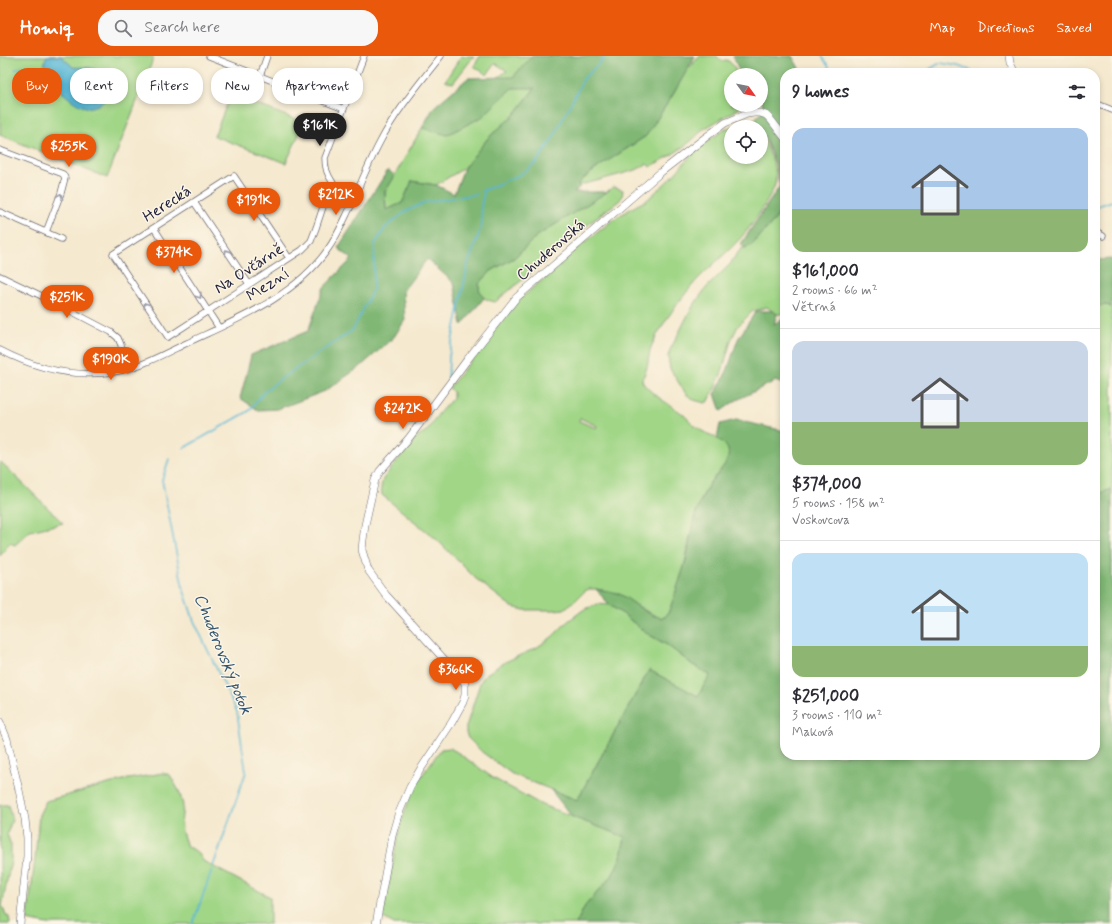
<!DOCTYPE html>
<meta charset="utf-8">
<style>
body{margin:0;font-family:Mynerve,sans-serif;background:#f7f7f7;color:#2b2b33;height:100vh;display:flex;flex-direction:column;font-size:15px;white-space:nowrap}
*{box-sizing:border-box;margin:0}
p{font-size:13px;color:#7c7c81}
.icon{flex:none;width:22px;height:22px;fill:none;stroke:currentColor;stroke-width:2;stroke-linecap:round;stroke-linejoin:round}
.map{position:relative;flex:1;overflow:hidden}
.side{position:absolute;left:780px;top:12px;width:320px;height:692px;display:flex;flex-direction:column;background:#fff;border-radius:16px;box-shadow:0 2px 6px #0003}
.side>*{flex:none}
.top-card{position:absolute;left:12px;top:12px;width:380px;height:36px;display:flex;gap:8px}
.needle{width:26px;rotate:123deg}
.tools{position:absolute;left:724px;top:12px;display:grid;gap:8px}
.tools a{display:grid;place-items:center;width:44px;height:44px;border-radius:50%;background:#fff;box-shadow:0 2px 6px #0003;font-size:20px}
.price{position:absolute;translate:-50% -34px;padding:0 9px;border-radius:14px;background:#ea580c;color:#fff;font-size:13px;line-height:26px;filter:drop-shadow(0 1px 2px #0008)}
.price::after{content:'';position:absolute;left:50%;top:24px;width:12px;height:9px;margin-left:-6px;background:inherit;clip-path:polygon(0 0,100% 0,50% 100%)}
.price.on{background:#222;color:#fff}
ul{padding:0;list-style:none}
li{display:grid;align-content:center;gap:8px;height:212px;padding:0 12px}
li+li{border-top:1px solid #e1e1e2}
li span{display:grid;place-items:center;height:124px;border-radius:12px;color:#555}
li>.icon{margin-inline-start:auto}
span .icon{width:72px;height:72px;fill:#fffc;stroke-width:1}
li b{font-size:17px}
h2{display:flex;justify-content:space-between;align-items:center;height:48px;padding:0 12px;font-size:17px}
.pill{padding:0 14px;border-radius:16px;background:#fff;box-shadow:0 2px 6px #0003;font-size:14px;line-height:36px}
.pill.on{background:#ea580c;color:#fff}
header{display:flex;align-items:center;gap:24px;box-sizing:border-box;height:56px;padding:0 20px;background:#ea580c;color:#fff}
header strong{font-size:19px}
nav{display:flex;gap:22px;margin-inline-start:auto;font-size:14px}
.search{width:280px;height:36px;background:#f7f7f7;display:flex;align-items:center;gap:10px;box-sizing:border-box;padding:0 14px;border-radius:16px;color:#7c7c81;font-size:15px}
.map>svg:first-child{display:block}
</style>
<header>
<strong>Homiq</strong>
<div class="search"><svg class="icon" aria-label="search" viewBox="0 0 24 24"><circle cx="10" cy="10" r="6"/><path d="M15 15l6 6"/></svg>Search here</div>
<nav><a>Map</a><a>Directions</a><a>Saved</a></nav>
</header>
<div class="map">
<svg width="1112" height="868" viewBox="0 0 1112 868">
<rect width="100%" height="100%" fill="#fcf5e5"/>
<filter id="ink" filterUnits="userSpaceOnUse"><feTurbulence type="fractalNoise" baseFrequency=".025" numOctaves="2"/><feDisplacementMap in="SourceGraphic" scale="8" xChannelSelector="R" yChannelSelector="G"/><feConvolveMatrix kernelMatrix="1 2 1 2 8 2 1 2 1" color-interpolation-filters="sRGB"/></filter>
<filter id="wash" filterUnits="userSpaceOnUse"><feTurbulence type="fractalNoise" baseFrequency=".012" numOctaves="4" result="noise"/><feDisplacementMap in="SourceGraphic" scale="16" xChannelSelector="R" yChannelSelector="G"/><feGaussianBlur stdDeviation="0.9" result="paint"/><feColorMatrix in="noise" values="0 0 0 0 0 0 0 0 0 0 0 0 0 0 0 0 0 1.4 0 .05"/><feComposite in="paint" operator="in"/></filter>
<g filter="url(#wash)">
<rect width="100%" height="100%" fill="#f5e9cf"/>
<path fill="#a1d687" stroke="#627c61" fill-rule="evenodd" d="M0,0H151L154,1L107,122L0,79Z
M461,0H474L453,27L445,25Z
M480,0H560L514,59L489,81L464,112L436,129L412,125L402,147L386,154L385,136L422,72L507,15L495,7L487,19L474,10Z
M700,0H717L720,4L722,5L726,4C732,6 736,13 737,19H731V49H741L740,52L702,74C689,90 668,101 650,111L647,108L636,114L578,130L580,126L600,110L646,80L674,37L686,15Z
M231,38L304,67L286,107L214,80Z
M743,67L751,68L756,71H731V101H761V80C767,91 777,110 776,123C775,132 769,142 764,150C756,163 747,176 736,187C724,200 709,211 696,225C682,241 662,267 653,287C649,294 649,303 647,311C646,316 643,320 642,325C648,337 673,350 684,359C690,365 695,371 702,375C709,379 718,381 724,387C738,400 719,415 711,425C707,431 704,437 701,444C692,462 690,483 686,502C682,521 675,540 668,557L665,561H658L646,555L617,537L596,533H589L585,535L575,545L564,553L554,554H524L512,551L475,522L436,483L382,439L381,431L383,423L416,381L428,374L439,357L453,342V336L449,332L485,287L508,254L536,229L551,218L572,197L614,163L637,149L647,144L672,121L693,97L709,84L727,72ZM580,362L597,370L596,372L579,365Z
M614,131L623,134L622,141L619,145L598,160L563,191L495,246C484,243 479,241 479,228L491,215L514,202L537,180Z
M785,156V256C777,262 773,255 767,251L753,255L738,270L731,284L722,316L709,345L705,347L694,344L686,338L670,313L668,300L670,294L690,255L698,243L707,231L731,207L732,204L742,192H745L753,188L780,158Z
M1106,249L1112,251V433L1095,439V250Z
M0,405L63,467L30,475L15,489L10,487L0,500Z
M598,548L609,549L623,558L646,577L667,589L693,609L710,619L698,640L649,614L577,744L512,718L482,696L468,682L466,677V671L480,627L485,619L503,607L536,592L552,581L567,566L583,554Z
M450,692L460,698L493,722L542,749L625,780L621,801L612,820L585,850L576,868H394L382,861L400,770L413,732L441,693Z
M163,717L170,719L179,735L183,749L181,768L182,776L187,791C195,794 200,797 203,805L270,841V868H48L27,864L35,804L39,759L46,745L123,724Z
M0,749H8L12,764L7,778L11,789V805L2,850L6,859L9,861L10,868H0Z"/>
<path fill="#80b774" stroke="#516c58" d="M532,0H695L674,37L646,80L600,110L585,121L578,128L579,130H581L574,136H607L537,180L514,202L491,215L479,228C479,234 480,238 484,242L462,269L454,227L427,203L403,235L405,264L394,281L360,311L325,335L278,353L258,354L240,342L246,320L251,299L308,275L324,231L352,203L338,192L388,114L395,120L385,136L386,154L402,147L412,125L436,129L454,138L464,112L489,81L514,59L535,32H512L482,61L447,79L422,72L434,51L468,22L513,21Z
M733,0H792L802,17H785V150L776,162L753,188L745,192L741,188L780,130L776,109L764,80L761,77V71H756L752,66L764,53L761,44V19H741Z
M1112,203V251L1106,249L1095,250V204Z
M756,255H773L777,258L774,268L785,262V329L775,325L735,345L721,355L715,338L727,315L738,283Z
M736,364L785,375V699H1095V439L1112,433V868H576L585,850L612,820L621,801L625,781L572,761L551,734L577,744L649,614L698,640L710,619L693,609L667,589L646,577L623,558L609,549L596,533C605,535 615,535 623,540C634,546 646,559 659,561C661,562 664,562 665,561C669,558 671,549 673,544C677,531 682,518 686,504C691,482 692,460 703,440C706,434 708,429 712,424C723,411 740,395 717,383L720,368Z"/>
<path fill="#57b7d6" stroke="#3c6c88" d="M47,0H61L73,11C80,12 87,10 94,13C113,20 117,39 98,49C95,50 90,52 86,51C74,49 58,33 51,23C46,16 42,7 47,0Z"/>
<g fill="none" stroke-linecap="round" stroke-linejoin="round">
<path stroke="#57b7d6" stroke-width="1.5" d="M822,0L830,13L834,17
M15,13C25,10 35,12 46,10
M928,17L930,13L940,7C952,9 964,10 975,17
M482,135L519,119L536,107L553,82L584,22L601,6L605,0
M1095,151L1112,145
M448,325L449,300L468,208L482,169L481,151L484,134
M184,392L249,355L265,335L282,322L353,274L373,233L375,188L385,172L405,156L426,146L472,139L476,138
M169,403L162,424L183,532L194,565L237,656L246,716L195,862L192,868"/>
</g>
</g>
<g filter="url(#ink)">
<g fill="none" stroke-linecap="round" stroke-linejoin="round">
<g stroke="#6c686f" stroke-width="7">
<path id="minor" d="M209,0L344,53
M260,20L267,0
M1095,47L1112,54
M0,94L63,118L65,122L61,137L46,176
M194,146L249,228
M0,156L61,183
M154,172L219,272
M1095,176L1103,180
M289,202L234,120L113,198L168,281L302,194L311,185L316,172L330,130L333,127C327,118 325,112 325,102L364,0
M0,220L50,244L111,276L118,282L121,289L126,313
M0,294C36,313 73,322 114,316C139,312 164,298 187,287C238,263 295,241 328,193C338,179 344,164 351,150C360,128 369,107 380,86C396,55 419,28 441,0"/>
</g>
<g stroke="#6c686f" stroke-width="8">
<path id="tertiary" d="M1009,0L1010,7L1015,17
M0,666L7,683L19,734L25,763L27,782V800L20,868
M376,868L392,780L398,759L410,731L420,714L452,666L463,646L465,639V627L461,622L386,539L368,514L362,494L363,484L365,469L375,424L380,415L409,382L467,304L516,242L661,116L706,81L725,67L747,58L754,57H760L766,59L771,64L785,82"/>
</g>
<use href="#minor" stroke="#fff" stroke-width="5.5"/>
<use href="#tertiary" stroke="#fff" stroke-width="7"/>
</g>
<defs><path id="oneway-chevron" d="M-2-3.5L2.5 0L-2 3.5" fill="none" stroke-width="1.6" stroke-linecap="round" stroke-linejoin="round"/></defs>
<g stroke="#9c9ca7">
<use href="#oneway-chevron" transform="translate(60 140) rotate(-70)"/>
<use href="#oneway-chevron" transform="translate(227 196) rotate(-124)"/>
<use href="#oneway-chevron" transform="translate(199 240) rotate(57)"/>
<use href="#oneway-chevron" transform="translate(146 249) rotate(-123)"/>
</g>
</g>
<g text-anchor="middle" dominant-baseline="central" stroke-width="3" stroke-linejoin="round" paint-order="stroke">
<g font-size="16" fill="#22223b" stroke="#fcf5e5">
<text transform="translate(167 148) rotate(-33)">Herecká</text>
<text transform="translate(551 194) rotate(-41)">Chuderovská</text>
<text transform="translate(249 213) rotate(-33)">Na Ovčárně</text>
<text transform="translate(268 229) rotate(-33)">Mezní</text>
</g>
<g font-size="17" font-style="italic" fill="#355671" stroke="#fcf5e5">
<text transform="translate(223 598) rotate(68)">Chuderovský potok</text>
</g>
</g>
</svg>
<div class="tools">
<a><svg class="needle" viewBox="-14 -14 28 28"><path d="M0-13l5 13h-10z" fill="#e53935"/><path d="M0 13l5-13h-10z" fill="#7c7c81"/></svg></a>
<a><svg class="icon" aria-label="locate" viewBox="0 0 24 24"><circle cx="12" cy="12" r="6"/><path d="M12 2v4M12 18v4M2 12h4M18 12h4"/></svg></a>
</div>
<b class="price on" style="left:320px;top:91px">$161K</b>
<b class="price" style="left:69px;top:112px">$255K</b>
<b class="price" style="left:336px;top:160px">$212K</b>
<b class="price" style="left:254px;top:166px">$191K</b>
<b class="price" style="left:174px;top:218px">$374K</b>
<b class="price" style="left:67px;top:263px">$251K</b>
<b class="price" style="left:111px;top:325px">$190K</b>
<b class="price" style="left:403px;top:374px">$242K</b>
<b class="price" style="left:456px;top:635px">$366K</b>
<div class="top-card">
<a class="pill on">Buy</a>
<a class="pill">Rent</a>
<a class="pill">Filters</a>
<a class="pill">New</a>
<a class="pill">Apartment</a>
</div>
<section class="side">
<h2>9 homes<svg class="icon" aria-label="filters" viewBox="0 0 24 24"><path d="M4 7h16M4 17h16"/><circle cx="9" cy="7" r="2"/><circle cx="15" cy="17" r="2"/></svg></h2>
<ul>
<li><span style="background:linear-gradient(#a9c7e8 65%,#8fb573 0)"><svg class="icon" aria-label="home" viewBox="0 0 24 24"><path d="M3 11l9-7 9 7M6 9v11h12V9"/></svg></span><div><b>$161,000</b><p>2 rooms · 66 m²</p><p>Větrná</p></div></li>
<li><span style="background:linear-gradient(#c9d6e8 65%,#8fb573 0)"><svg class="icon" aria-label="home" viewBox="0 0 24 24"><path d="M3 11l9-7 9 7M6 9v11h12V9"/></svg></span><div><b>$374,000</b><p>5 rooms · 158 m²</p><p>Voskovcova</p></div></li>
<li><span style="background:linear-gradient(#bfe0f5 75%,#8fb573 0)"><svg class="icon" aria-label="home" viewBox="0 0 24 24"><path d="M3 11l9-7 9 7M6 9v11h12V9"/></svg></span><div><b>$251,000</b><p>3 rooms · 110 m²</p><p>Maková</p></div></li>
</ul>
</section>
</div>
